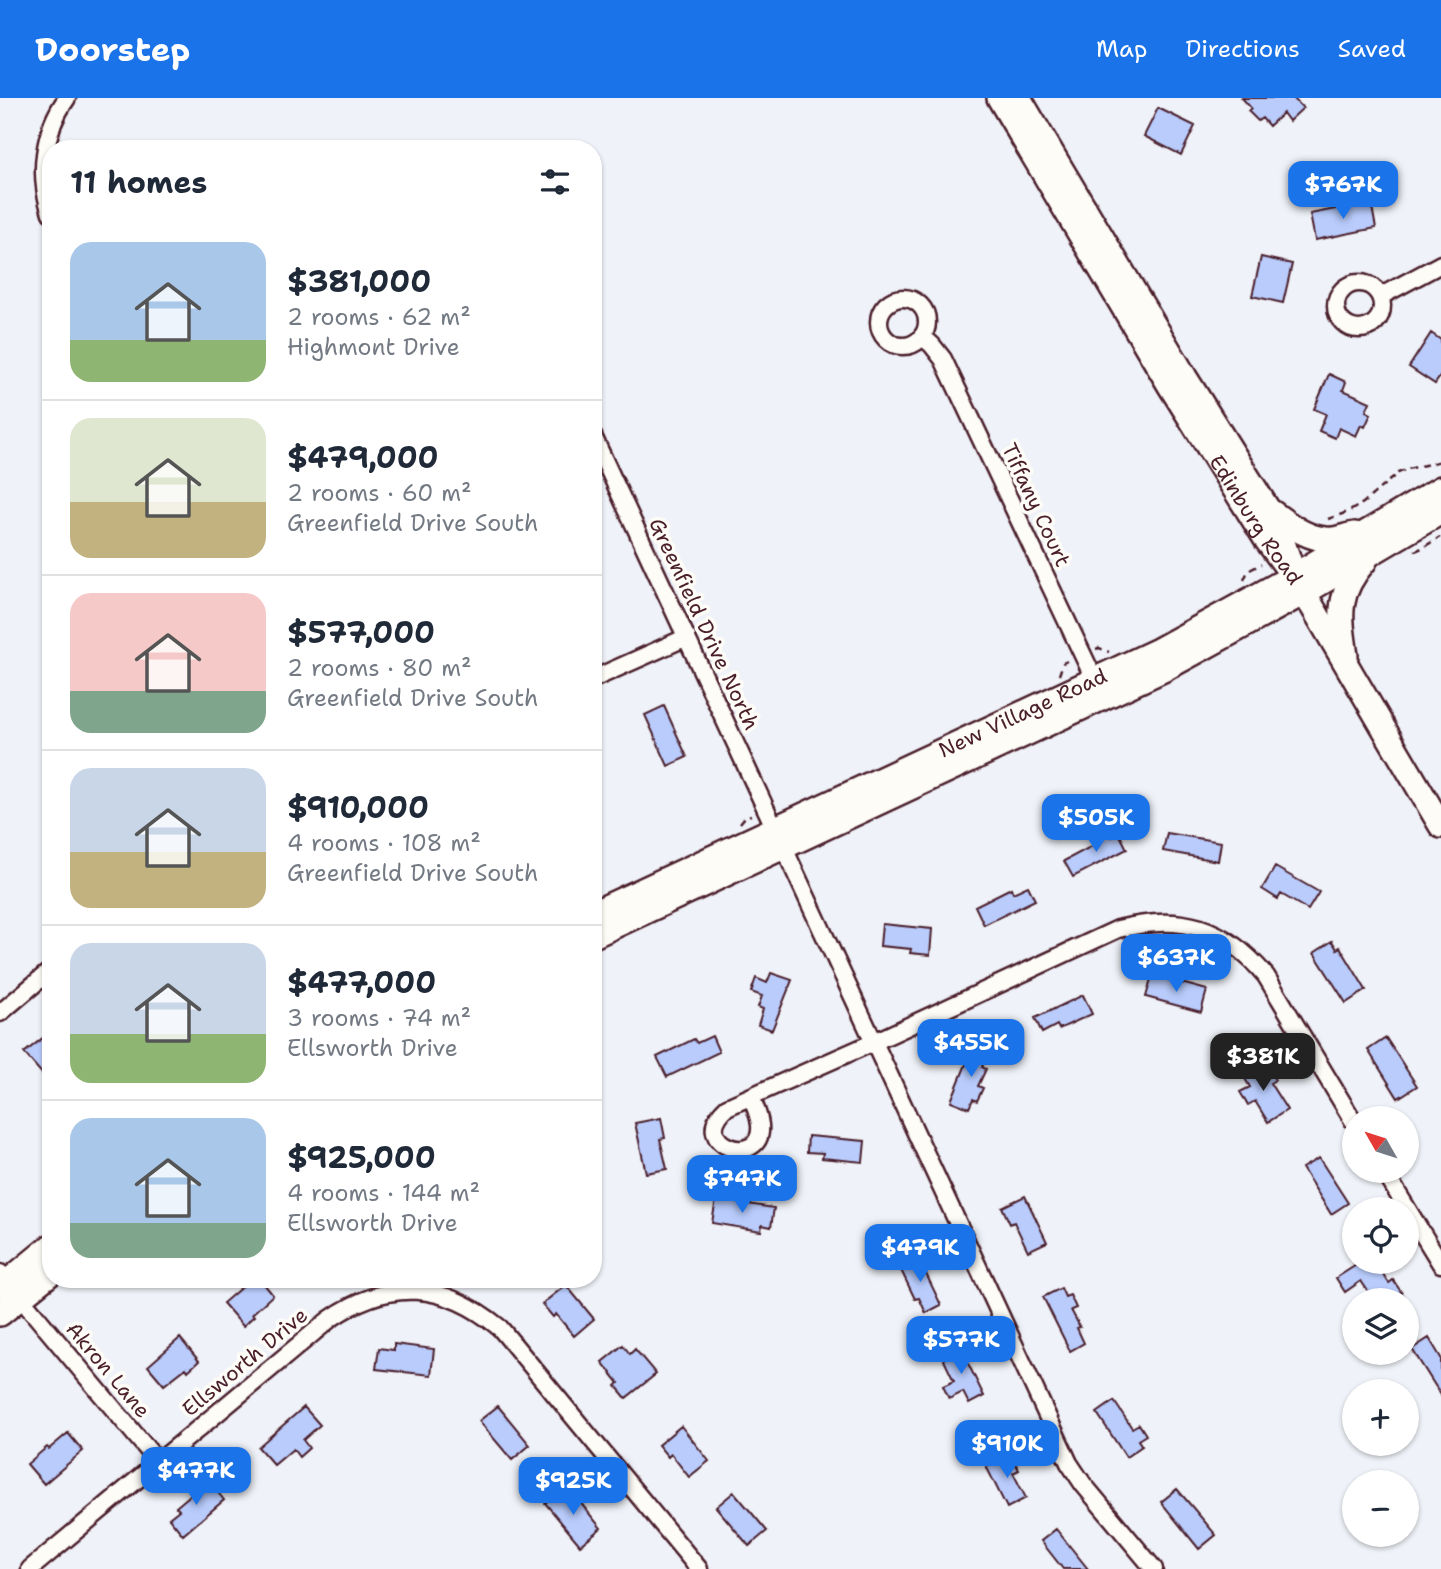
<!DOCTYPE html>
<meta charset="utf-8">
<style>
body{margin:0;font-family:"Shantell Sans",sans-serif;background:#f2f2f3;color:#1f2937;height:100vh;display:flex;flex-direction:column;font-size:26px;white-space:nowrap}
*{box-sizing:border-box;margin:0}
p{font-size:23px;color:#747a83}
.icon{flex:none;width:38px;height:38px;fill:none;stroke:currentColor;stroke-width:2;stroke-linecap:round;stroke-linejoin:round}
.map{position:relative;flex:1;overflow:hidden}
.panel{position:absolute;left:42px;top:42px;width:560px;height:1148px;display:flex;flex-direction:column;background:#fff;border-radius:28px;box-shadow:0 2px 5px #0004}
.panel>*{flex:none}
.needle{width:46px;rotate:309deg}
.tools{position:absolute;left:1342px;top:1008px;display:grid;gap:14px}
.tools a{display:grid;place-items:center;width:77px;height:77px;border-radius:50%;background:#fff;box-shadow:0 2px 5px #0004;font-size:35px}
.price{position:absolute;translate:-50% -60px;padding:0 16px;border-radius:14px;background:#1a73e8;color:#fff;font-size:23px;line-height:46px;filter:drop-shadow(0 2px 4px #0008)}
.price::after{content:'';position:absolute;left:50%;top:42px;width:21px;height:16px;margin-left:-10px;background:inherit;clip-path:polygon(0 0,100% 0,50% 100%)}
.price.on{background:#222;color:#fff}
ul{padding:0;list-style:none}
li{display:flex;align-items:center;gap:21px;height:175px;padding:0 28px}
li+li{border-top:2px solid #e0e1e3}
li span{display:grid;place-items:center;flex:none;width:196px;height:140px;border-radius:21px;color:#555}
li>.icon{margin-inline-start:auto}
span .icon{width:84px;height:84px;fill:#fffc;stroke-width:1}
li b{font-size:30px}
h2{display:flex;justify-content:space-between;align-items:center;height:84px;padding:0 28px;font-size:30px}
header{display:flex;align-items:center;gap:42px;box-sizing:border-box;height:98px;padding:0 35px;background:#1a73e8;color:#fff}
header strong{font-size:33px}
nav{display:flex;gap:38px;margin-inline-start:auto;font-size:24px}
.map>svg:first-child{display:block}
</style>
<header>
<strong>Doorstep</strong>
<nav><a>Map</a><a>Directions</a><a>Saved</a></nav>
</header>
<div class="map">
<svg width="1441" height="1471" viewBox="0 0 1441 1471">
<rect width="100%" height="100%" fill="#eff2f8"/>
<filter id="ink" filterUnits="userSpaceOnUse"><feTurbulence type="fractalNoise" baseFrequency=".0143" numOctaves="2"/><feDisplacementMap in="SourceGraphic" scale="14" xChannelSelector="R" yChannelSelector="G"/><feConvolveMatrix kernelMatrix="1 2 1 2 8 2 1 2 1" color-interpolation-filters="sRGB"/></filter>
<g filter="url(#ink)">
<path fill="#b9ccfc" stroke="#4a1f2b" stroke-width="2" d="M1242,0H1293L1303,10L1289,23L1283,15L1269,28L1262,20L1258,23L1248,13L1251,10Z
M1158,10L1195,28L1181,57L1144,38Z
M1371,104L1376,130L1315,142L1310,116Z
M1261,159L1292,166L1283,205L1252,198Z
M1431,235L1441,242V277L1435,286L1409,269Z
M1329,276L1346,284L1343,292L1370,304L1366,313L1371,316L1365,329L1361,327L1356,338L1339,330L1335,340L1319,333L1326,316L1314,311Z
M664,608L687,659L668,668L645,617Z
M1109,734L1112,739L1119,735L1127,751L1073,779L1064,763L1098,745L1095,741Z
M1167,735L1221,744L1218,763L1163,753Z
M1275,769L1319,794L1308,812L1281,796L1278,801L1262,791Z
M1028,788L1035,802L984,827L975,808L1011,790L1013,795Z
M882,826L932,831L930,857L910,855L911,851L880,848Z
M1332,843L1337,851L1340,849L1366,892L1346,905L1314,855Z
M771,875L792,882L772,932L758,927L763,911L758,909L762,898L751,894L756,880L767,885Z
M1152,877L1207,892L1201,914L1146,899Z
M1083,897L1092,916L1059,931L1057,927L1042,935L1035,920Z
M712,938L719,954L667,979L657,959L694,941L697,945Z
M44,939L51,948V986L24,955Z
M1386,940L1417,988L1398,1000L1368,952Z
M973,949L988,955L982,969L986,971L978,988L983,990L977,1003L973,1001L969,1010L951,1003Z
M1265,966L1275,982L1270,985L1287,1012L1268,1024L1255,1003L1248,1007L1240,994L1250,989L1244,979Z
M661,1020L665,1040L660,1041L667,1071L646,1075L635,1025Z
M808,1038L865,1043L863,1064L822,1060L823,1055L807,1054Z
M1319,1060L1348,1105L1331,1116L1302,1070Z
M1025,1098L1047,1144L1028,1153L1014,1124L1010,1126L1002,1109Z
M716,1101L774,1110L771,1129L762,1127L761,1133L712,1125Z
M918,1159L941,1207L926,1215L919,1200L915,1201L899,1168Z
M1361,1164H1375L1389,1185L1393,1182L1404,1198L1396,1202H1374L1361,1183L1345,1194L1336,1180Z
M251,1181H260L273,1197L252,1216L254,1218L243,1228L223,1205Z
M566,1187L594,1221L574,1238L556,1216L553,1219L542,1206Z
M1061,1190L1065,1199L1070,1197L1076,1210L1071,1212L1080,1229L1077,1230L1084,1245L1070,1253L1043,1199Z
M180,1240L199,1263L188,1273L186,1270L164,1287L148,1268Z
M1429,1240L1441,1260V1297L1412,1251Z
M394,1246L434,1251L431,1277L376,1271L379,1250L394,1252Z
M623,1247L630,1256L635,1251L656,1276L626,1300L616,1288L619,1285L602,1264Z
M959,1247L984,1298L969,1306L963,1294L949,1301L943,1288L954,1283L941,1256Z
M1114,1303L1132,1330L1139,1326L1146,1337L1138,1342L1142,1348L1126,1359L1097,1315Z
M498,1308L530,1347L512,1362L479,1323Z
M304,1309L320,1327L303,1342L309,1350L299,1359L293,1351L274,1367L258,1349Z
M681,1328L709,1363L689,1379L671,1356L668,1359L658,1347Z
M68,1335L83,1353L44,1386L27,1366L47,1349L49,1351Z
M1010,1355L1019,1372L1013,1375L1026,1400L1007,1410L986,1368Z
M208,1382L224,1402L183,1437L169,1420L179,1412L176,1409Z
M562,1391L570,1402L575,1398L601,1430L580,1447L545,1405Z
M1177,1391L1216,1437L1199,1451L1161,1404Z
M734,1394L767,1433L749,1448L716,1409Z
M1056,1431L1088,1471H1063L1041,1443Z"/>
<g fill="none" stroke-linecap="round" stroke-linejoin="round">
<g stroke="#4a1f2b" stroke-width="21">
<path id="minor" d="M51,115C38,77 43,33 67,0
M1336 208a23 23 0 1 1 46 0a23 23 0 1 1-46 0Z
M1381,198L1441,166
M879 224a24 24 0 1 1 48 0a24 24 0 1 1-48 0Z
M922,238L932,247L943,261L1098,589
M593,338L1069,1365L1083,1386L1154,1471
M593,581L687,539
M0,915L51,872
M751,999C755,1008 759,1017 760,1027C764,1072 685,1047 727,1009L874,944L1118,831C1181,815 1224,828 1266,878L1354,1024
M1384,1073L1441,1166
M0,1175L158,1364
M30,1471L330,1221C389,1180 444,1184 500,1230L699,1471"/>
</g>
<g stroke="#4a1f2b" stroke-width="28">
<g id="secondary">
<path id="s1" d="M999,0L1170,288L1267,443L1293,478L1312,508L1441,728"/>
<path d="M1019,0L1185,279L1276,424L1289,462"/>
<path d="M1272,414C1290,427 1309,443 1333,441C1340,440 1348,437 1355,436"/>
<path d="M1346,558C1340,517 1336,496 1365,463"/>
<path id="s2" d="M593,815L1156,553L1293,478L1441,390"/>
<path d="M593,838L1165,571L1304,495L1441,414"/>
<path d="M0,1190L51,1148"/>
<path d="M0,1216L51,1175"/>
</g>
</g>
<path stroke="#4a1f2b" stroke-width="2.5" stroke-dasharray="7 5" stroke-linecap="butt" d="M1328,421L1348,414L1363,405L1398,375L1408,371L1441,363
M1415,453L1422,450L1440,439
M1244,482L1248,473L1261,466
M1096,551L1099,550L1109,554
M1059,577L1063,565L1067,563
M740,725L745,719L751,717"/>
<use href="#minor" stroke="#fdfcf7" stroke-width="16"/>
<use href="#secondary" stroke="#fdfcf7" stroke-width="23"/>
</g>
</g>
<g text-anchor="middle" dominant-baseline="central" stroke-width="7" stroke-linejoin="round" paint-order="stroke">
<g font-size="21" fill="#4a1f2b" stroke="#fdfcf7">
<text stroke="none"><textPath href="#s1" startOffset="494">Edinburg Road</textPath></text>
<text transform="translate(1036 407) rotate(65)">Tiffany Court</text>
<text transform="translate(704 526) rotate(65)">Greenfield Drive North</text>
<text stroke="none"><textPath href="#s2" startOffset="474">New Village Road</textPath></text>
<text transform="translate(245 1264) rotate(-40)">Ellsworth Drive</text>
<text transform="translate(108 1272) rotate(50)">Akron Lane</text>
</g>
</g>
</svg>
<div class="tools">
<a><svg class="needle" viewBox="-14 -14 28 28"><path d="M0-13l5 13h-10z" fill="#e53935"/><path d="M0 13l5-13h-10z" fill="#747a83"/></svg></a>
<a><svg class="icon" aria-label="locate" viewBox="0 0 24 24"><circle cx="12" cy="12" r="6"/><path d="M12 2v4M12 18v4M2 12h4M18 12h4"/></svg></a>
<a><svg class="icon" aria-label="layers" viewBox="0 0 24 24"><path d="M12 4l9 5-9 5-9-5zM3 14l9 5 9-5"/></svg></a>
<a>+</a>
<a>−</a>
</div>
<b class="price" style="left:1343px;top:123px">$767K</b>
<b class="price" style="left:1096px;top:756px">$505K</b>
<b class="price" style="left:1176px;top:896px">$637K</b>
<b class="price" style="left:971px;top:981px">$455K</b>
<b class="price on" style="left:1263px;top:995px">$381K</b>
<b class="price" style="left:742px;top:1117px">$747K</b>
<b class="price" style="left:920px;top:1186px">$479K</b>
<b class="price" style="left:961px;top:1278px">$577K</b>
<b class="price" style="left:1007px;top:1382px">$910K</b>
<b class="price" style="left:196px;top:1409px">$477K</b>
<b class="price" style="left:573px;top:1419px">$925K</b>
<section class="panel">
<h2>11 homes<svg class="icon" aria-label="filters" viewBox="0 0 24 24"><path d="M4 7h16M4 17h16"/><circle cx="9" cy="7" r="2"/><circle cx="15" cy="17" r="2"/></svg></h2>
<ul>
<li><span style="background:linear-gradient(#a9c7e8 70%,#8fb573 0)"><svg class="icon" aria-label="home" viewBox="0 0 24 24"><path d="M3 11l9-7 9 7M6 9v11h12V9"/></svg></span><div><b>$381,000</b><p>2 rooms · 62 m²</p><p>Highmont Drive</p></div></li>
<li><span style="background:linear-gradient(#dfe7d0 60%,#c2b280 0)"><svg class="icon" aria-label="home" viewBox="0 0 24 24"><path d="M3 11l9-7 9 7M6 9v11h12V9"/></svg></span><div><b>$479,000</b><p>2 rooms · 60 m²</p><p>Greenfield Drive South</p></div></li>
<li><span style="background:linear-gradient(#f6c9c9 70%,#7fa58c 0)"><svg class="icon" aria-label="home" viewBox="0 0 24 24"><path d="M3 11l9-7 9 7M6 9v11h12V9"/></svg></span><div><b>$577,000</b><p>2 rooms · 80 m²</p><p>Greenfield Drive South</p></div></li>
<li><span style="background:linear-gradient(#c9d6e8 60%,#c2b280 0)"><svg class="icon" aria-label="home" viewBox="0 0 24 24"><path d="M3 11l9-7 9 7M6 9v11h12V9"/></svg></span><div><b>$910,000</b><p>4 rooms · 108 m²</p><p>Greenfield Drive South</p></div></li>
<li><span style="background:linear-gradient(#c9d6e8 65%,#8fb573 0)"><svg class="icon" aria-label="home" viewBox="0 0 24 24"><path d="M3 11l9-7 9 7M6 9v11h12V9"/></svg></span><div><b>$477,000</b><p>3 rooms · 74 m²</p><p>Ellsworth Drive</p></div></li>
<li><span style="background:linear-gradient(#a9c7e8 75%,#7fa58c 0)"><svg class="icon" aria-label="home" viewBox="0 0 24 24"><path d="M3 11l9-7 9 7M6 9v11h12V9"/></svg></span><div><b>$925,000</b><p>4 rooms · 144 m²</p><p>Ellsworth Drive</p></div></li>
</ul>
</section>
</div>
